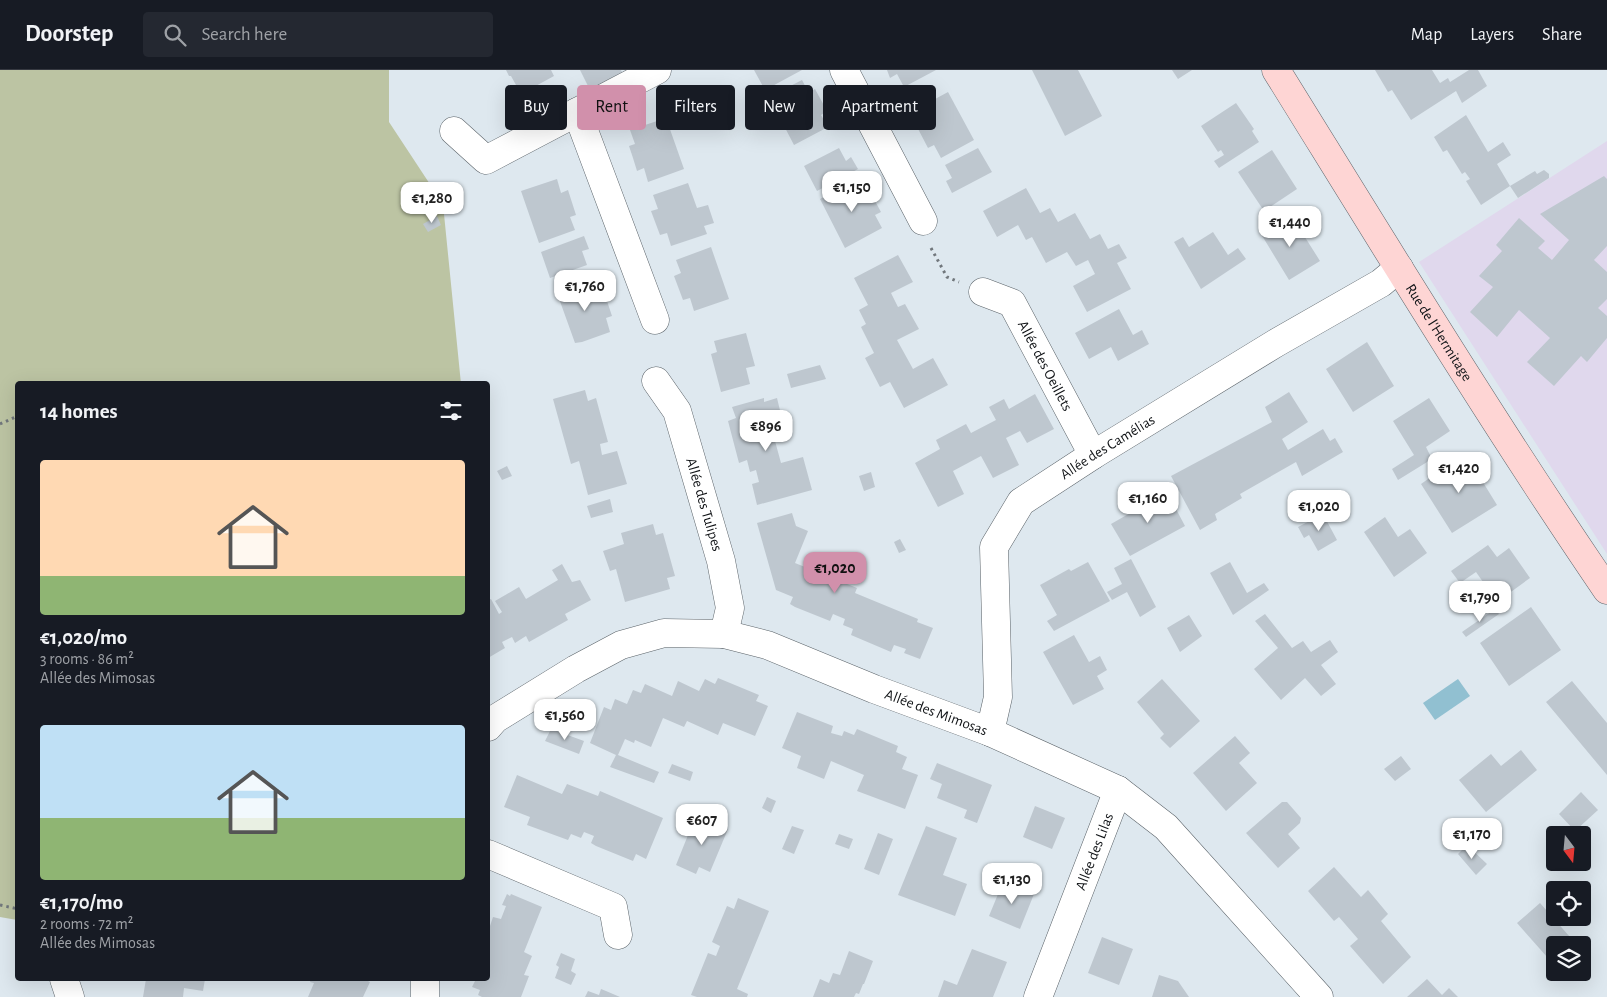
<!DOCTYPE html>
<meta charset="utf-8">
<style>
body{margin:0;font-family:"Alegreya Sans",sans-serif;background:#242831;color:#f1f3f6;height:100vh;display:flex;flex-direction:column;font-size:19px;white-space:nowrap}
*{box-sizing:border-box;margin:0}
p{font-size:16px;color:#9ea1a6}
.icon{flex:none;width:28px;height:28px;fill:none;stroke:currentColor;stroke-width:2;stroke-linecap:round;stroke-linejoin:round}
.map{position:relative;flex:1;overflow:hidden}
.drawer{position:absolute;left:15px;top:311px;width:475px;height:600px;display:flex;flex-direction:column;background:#171b24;border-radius:5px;box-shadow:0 5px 20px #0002}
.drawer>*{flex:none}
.top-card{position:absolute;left:505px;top:15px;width:475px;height:45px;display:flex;gap:10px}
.needle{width:32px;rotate:164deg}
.buttons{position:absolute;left:1546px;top:756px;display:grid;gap:10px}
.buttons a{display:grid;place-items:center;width:45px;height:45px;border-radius:5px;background:#171b24;box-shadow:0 5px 20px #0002;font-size:25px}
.price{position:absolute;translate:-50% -42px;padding:0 11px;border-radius:10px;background:#fff;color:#222;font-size:16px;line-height:32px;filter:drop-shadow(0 1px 2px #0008)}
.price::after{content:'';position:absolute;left:50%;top:30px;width:15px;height:11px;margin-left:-8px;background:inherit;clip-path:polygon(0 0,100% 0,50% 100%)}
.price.selected{background:#d190ab;color:#111}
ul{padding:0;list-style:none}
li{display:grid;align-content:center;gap:10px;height:265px;padding:0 25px}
li span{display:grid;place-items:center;height:155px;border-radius:5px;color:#555}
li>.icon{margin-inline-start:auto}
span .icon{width:90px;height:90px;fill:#fffc;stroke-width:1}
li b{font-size:21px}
h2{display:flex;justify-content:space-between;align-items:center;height:60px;padding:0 25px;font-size:21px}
.tag{padding:0 18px;border-radius:5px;background:#171b24;box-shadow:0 5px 20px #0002;font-size:18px;line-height:45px}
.tag.selected{background:#d190ab;color:#111}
header{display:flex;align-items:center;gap:30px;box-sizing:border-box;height:70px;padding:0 25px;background:#171b24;border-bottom:1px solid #363941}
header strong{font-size:24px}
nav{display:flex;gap:28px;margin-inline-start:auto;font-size:18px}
.search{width:350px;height:45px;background:#242831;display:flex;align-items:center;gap:12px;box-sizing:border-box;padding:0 18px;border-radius:5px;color:#9ea1a6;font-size:19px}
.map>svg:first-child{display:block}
</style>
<header>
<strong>Doorstep</strong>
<div class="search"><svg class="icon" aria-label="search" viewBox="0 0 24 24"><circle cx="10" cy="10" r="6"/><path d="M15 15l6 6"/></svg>Search here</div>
<nav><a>Map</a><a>Layers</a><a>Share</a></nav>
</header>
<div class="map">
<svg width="1607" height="927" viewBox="0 0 1607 927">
<rect width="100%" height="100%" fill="#dee8ef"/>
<path fill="#e0d8ed" d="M1607,71V484L1419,192Z"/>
<path fill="#bcc4a3" d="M0,0H389V52L443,134L461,314H18L17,850L0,847Z"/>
<path fill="#91c0d1" d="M1458,609L1470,626L1435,650L1423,633Z"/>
<path fill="#bec7cf" d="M506,0H551L554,6L521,24L511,6H509Z
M580,0H621L622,2L590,20Z
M754,0H802L765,20Z
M887,0H936L904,17L897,4L890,8Z
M1032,0H1078L1102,46L1065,66Z
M1172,0H1192L1178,9Z
M1375,0H1432L1440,13L1448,8L1450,12L1469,0H1478L1487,16L1462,33L1456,21L1411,50L1392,20L1388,22Z
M802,10L809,23L815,19L827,41L821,45L828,57L794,75L769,27Z
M948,22L974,70L941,88L934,75L928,78L916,55L922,52L915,40Z
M1236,33L1254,59L1252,61L1259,72L1219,98L1214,91L1224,85L1221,80L1218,82L1201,56Z
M1466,45L1488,82L1503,72L1511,85L1497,94L1510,116L1481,135L1466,111L1470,109L1465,102L1462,104L1447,80L1443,82L1434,67Z
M666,48L684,99L648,112L644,98L637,101L633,88L629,76L635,74L630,60Z
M839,78L846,91L851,87L858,99L817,121L804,96Z
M978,78L992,102L952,123L946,111L952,108L945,95Z
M1272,80L1297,119L1264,141L1238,102Z
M1544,100L1549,104V108L1518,128L1510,116L1535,101L1537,104Z
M1604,106L1607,109V176L1594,190L1607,202V229L1598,238L1607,246V268L1587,292L1581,286L1554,316L1527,292L1550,268L1519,240L1497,267L1470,242L1493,217L1479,206L1502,181L1496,175L1519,148L1545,171L1538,178L1552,190L1569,170L1540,144Z
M557,109L561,123L568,120L576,145L570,147L575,160L539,173L521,121Z
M856,110L863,123L869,119L875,131L881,142L875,145L882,158L845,178L820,129Z
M688,113L697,138L708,135L714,153L704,156L707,164L671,176L667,163L660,165L651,141L658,139L653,125Z
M1026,118L1040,143L1050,138L1058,152L1075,143L1090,169L1100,164L1108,179L1119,174L1127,188L1117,193L1131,219L1087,242L1073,216L1095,204L1088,190L1076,196L1067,182L1046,193L1032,167L1026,170L1018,155L997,167L983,141Z
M1291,145L1320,191L1289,210L1261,164Z
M437,146L441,155L428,162L423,154Z
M1213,162L1228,185L1238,178L1246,189L1201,219L1174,172L1183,167L1189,177Z
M584,166L589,179L582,181L587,195L550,208L541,182Z
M711,177L729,229L694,241L690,228L683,230L674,206L681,203L676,190Z
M898,185L913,212L891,223L898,237L905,234L919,259L897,270L913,299L933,288L948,315L904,338L890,312L880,317L865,288L874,283L861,257L866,254L859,240L868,235L854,208Z
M592,211L597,224L604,222L612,246L606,248L610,262L582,272L575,273L557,223Z
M1119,239L1133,265L1142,260L1149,274L1118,291L1111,277L1089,289L1075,263Z
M746,263L755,296L746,298L750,314L721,322L711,284L717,282L714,271Z
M1367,272L1394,316L1353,342L1326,299Z
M820,295L826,309L791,318L787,304Z
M585,320L588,331L596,328L608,372L600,374L602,385L617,381L627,414L588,425L579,391L571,394L553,329Z
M1289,322L1308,352L1282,369L1288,380L1323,359L1330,371L1335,368L1343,382L1302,406L1296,392L1240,424L1242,428L1215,444L1217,450L1200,460L1171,406L1272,352L1265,337Z
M1035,324L1054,359L1027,373L1020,361L1006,368L1019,395L993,408L981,386L953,401L964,424L938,437L915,393L940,379L936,370L966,354L971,363L996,350L989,337L1004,329L1009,339Z
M764,328V332L777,328L784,357L772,360L781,393L803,387L812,420L757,435L752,414L759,412L756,400L750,402L747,390L739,393L728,351L736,348L732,337Z
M1429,328L1450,361L1426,377L1432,389L1398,410L1392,399L1414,385L1393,351Z
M1465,383L1497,435L1452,463L1421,414Z
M507,396L512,406L502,410L497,401Z
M871,402L875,417L864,421L859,406Z
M1167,422L1185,456L1130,486L1111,454Z
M610,429L613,442L591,448L587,436Z
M792,443L796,456L808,461L795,493L857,518L855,523L918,549L917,552L933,558L920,589L904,583L906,579L894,575L891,582L851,565L853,559L843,555L845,549L833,544L830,551L795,537L790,534L793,527L776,520L757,453Z
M1323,444L1337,470L1318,481L1309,465L1304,468L1298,457Z
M1385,447L1398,467L1410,459L1427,483L1394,507L1364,462Z
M653,454L656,465L663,463L675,506L667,508L670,519L625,532L616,499L610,501L603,481L624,474L621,463Z
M900,469L906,480L899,483L894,472Z
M1488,475L1497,487L1509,478L1530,508L1497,532L1476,502L1460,513L1451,501Z
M1131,489L1156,537L1140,547L1127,522L1112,530L1107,522L1122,514L1114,498Z
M1088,492L1110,531L1054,561L1047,551L1057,545L1040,515L1069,499L1071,501Z
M1230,492L1247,523L1264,513L1269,520L1233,545L1210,503Z
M562,494L572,512L580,510L591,530L565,544L568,550L529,572L526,566L515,573L512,567L502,572L505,578L488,588V530L491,529L499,544L502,542L495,531L519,517L526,529L558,510L552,500Z
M1531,537L1561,580L1509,616L1480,573Z
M1495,539L1499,544L1466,567L1462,562Z
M1265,544L1292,578L1303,571L1311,582L1330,570L1338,582L1321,595L1336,614L1321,626L1305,608L1281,630L1254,599L1278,578L1255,551Z
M1189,545L1202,566L1180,582L1167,558Z
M1074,565L1089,592L1100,586L1107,600L1097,606L1104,619L1073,635L1043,582Z
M718,608L759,625L756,631L768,636L755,666L723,653L718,665L687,651L684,657L663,648L651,677L635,670L634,673L625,669L618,685L659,702L654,713L610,697L616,685L590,673L604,637L611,640L615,629L627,634L633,620L641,623L645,614L672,626L678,611L699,621L705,609L715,614Z
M1162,609L1200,651L1170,678L1160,668L1164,664L1137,632Z
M1572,611L1607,653V705L1546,632Z
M797,642L833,656L831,663L842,666L844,661L854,665L857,659L898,676L896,682L907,687L902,699L918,705L905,739L857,721L864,705L831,691L824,709L797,698L801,686L782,678Z
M551,659L584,671L579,684L545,671Z
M1235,666L1250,683L1239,693L1257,713L1226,741L1193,703Z
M1521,680L1537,700L1486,742L1459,710L1491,684L1501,696Z
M1401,686L1411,699L1395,711L1384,699Z
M937,693L992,715L977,753L964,748L967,740L937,728L942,714L930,709Z
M672,694L693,702L690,711L668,703Z
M517,705L562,724L567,714L598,726L600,721L663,748L646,789L636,784L633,791L596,776L591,773L594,766L584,762L581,768L571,764L568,770L527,755L530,747L504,737Z
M1581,722L1598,740L1575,761L1559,744Z
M767,727L776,731L771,743L762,738Z
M1282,732H1287L1301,748L1300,753L1288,764L1300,778L1278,798L1246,763Z
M1035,736L1065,748L1052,779L1023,767Z
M696,745L728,759L710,802L699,797L696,804L676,795Z
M792,756L804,760L794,784L782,779Z
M926,756L957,768L943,805L967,814L955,846L898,825Z
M878,763L893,769L879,805L864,799Z
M839,764L853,769L849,779L835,774Z
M1467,775L1487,794L1476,805L1458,784Z
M1334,797L1361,827L1368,820L1388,844L1381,851L1411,887L1383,914L1350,876L1358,869L1339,847L1334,851L1308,821Z
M1003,812L1034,824L1020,859L989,846Z
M507,824L510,826L511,824L542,837L524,882L532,886L524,905L529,906L521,927H482L478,925L480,920L472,917L476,909H488V862L493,847L501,849L506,836L502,835Z
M738,828L769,841L737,919L748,924L747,927H697L691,925L708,883L716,886L720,876L712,872L727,836L734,839Z
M1540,833L1577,875H1555V896L1517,853Z
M1102,867L1133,879L1119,915L1088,903Z
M972,879L1007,892L993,927H938L944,910L957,915Z
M849,881L873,891L864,914H863L859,924L856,923L854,927H813L820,909L829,913L833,903L840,905Z
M561,883L575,889L571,901L576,904L571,915L555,908L559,897L556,895Z
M1159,905L1178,911L1189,927H1152Z
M146,909H205L203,921L184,918L183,927H143Z
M311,909H364L370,912L363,927H308L314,913L310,912Z
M1427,909L1442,925L1449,918L1458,927H1407Z
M601,919L606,921L620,927H585L588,921L599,925Z"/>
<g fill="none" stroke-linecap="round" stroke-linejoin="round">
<g stroke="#5b6369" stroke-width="29">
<g id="street">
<path d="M844,0L923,151"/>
<path d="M577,42L655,250"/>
<path d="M454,61L486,90L657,0"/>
<path id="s1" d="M983,222L1012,233L1093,385"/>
<path id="s2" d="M656,311L677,341L721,491L730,538L724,564"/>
<path id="s3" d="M488,657L495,649L576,599L621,575L664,563L724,564L767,575L874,619L990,662L1118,720L1166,757L1319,927"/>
<path id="s4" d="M990,662L998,627L994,477L1021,432L1093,385L1276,273L1381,213L1399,198"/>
<path d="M488,784L613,837L618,865"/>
<path d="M64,909L70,927"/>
<path d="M425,927V909"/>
<path id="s5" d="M1038,927L1118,720"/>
</g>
</g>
<g stroke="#5b6369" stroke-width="29">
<g id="secondary">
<path id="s6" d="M1276,0C1384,174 1491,350 1607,520"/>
</g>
</g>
<path stroke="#71777c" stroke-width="3" stroke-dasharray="2.5 4" stroke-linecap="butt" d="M931,178L947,207L959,212
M0,354L18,346
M0,835L18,839"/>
<use href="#street" stroke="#fff" stroke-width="28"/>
<use href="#secondary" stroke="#fed5d4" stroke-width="28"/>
</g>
<g text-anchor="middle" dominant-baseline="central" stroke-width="5" stroke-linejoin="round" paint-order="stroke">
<g font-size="15" fill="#0f1215" stroke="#dee8ef">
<text stroke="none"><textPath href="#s6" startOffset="309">Rue de l'Hermitage</textPath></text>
<text stroke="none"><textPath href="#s1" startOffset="102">Allée des Oeillets</textPath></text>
<text stroke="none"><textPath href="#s4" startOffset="341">Allée des Camélias</textPath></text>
<text stroke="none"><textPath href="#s2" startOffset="134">Allée des Tulipes</textPath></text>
<text stroke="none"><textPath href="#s3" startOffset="488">Allée des Mimosas</textPath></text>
<text stroke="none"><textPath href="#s5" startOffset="156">Allée des Lilas</textPath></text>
</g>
</g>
</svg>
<div class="buttons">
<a><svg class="needle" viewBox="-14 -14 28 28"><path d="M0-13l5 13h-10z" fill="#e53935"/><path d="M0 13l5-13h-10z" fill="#9ea1a6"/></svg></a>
<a><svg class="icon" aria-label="locate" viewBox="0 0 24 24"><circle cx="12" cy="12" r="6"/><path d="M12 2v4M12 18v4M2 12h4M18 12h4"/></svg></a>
<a><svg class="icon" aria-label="layers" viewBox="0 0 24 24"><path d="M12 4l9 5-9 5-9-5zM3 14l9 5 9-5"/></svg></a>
</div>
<b class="price" style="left:852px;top:143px">€1,150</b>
<b class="price" style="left:432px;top:154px">€1,280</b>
<b class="price" style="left:1290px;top:178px">€1,440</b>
<b class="price" style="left:585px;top:242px">€1,760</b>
<b class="price" style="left:766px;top:382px">€896</b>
<b class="price" style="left:1459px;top:424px">€1,420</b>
<b class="price" style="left:1148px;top:454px">€1,160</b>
<b class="price" style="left:1319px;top:462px">€1,020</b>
<b class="price selected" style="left:835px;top:524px">€1,020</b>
<b class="price" style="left:1480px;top:553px">€1,790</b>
<b class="price" style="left:565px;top:671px">€1,560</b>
<b class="price" style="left:702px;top:776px">€607</b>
<b class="price" style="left:1472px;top:790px">€1,170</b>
<b class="price" style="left:1012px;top:835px">€1,130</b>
<div class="top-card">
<a class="tag">Buy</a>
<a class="tag selected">Rent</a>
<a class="tag">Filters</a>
<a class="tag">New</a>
<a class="tag">Apartment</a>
</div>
<section class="drawer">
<h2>14 homes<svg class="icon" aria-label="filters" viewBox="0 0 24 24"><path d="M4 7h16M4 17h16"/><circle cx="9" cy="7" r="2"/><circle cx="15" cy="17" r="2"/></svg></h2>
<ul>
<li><span style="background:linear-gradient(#ffd9b3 75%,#8fb573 0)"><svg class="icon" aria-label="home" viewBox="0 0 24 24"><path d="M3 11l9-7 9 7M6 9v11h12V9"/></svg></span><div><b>€1,020/mo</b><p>3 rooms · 86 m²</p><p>Allée des Mimosas</p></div></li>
<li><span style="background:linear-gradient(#bfe0f5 60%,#8fb573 0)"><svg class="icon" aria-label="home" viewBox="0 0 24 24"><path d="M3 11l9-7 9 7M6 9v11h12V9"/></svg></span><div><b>€1,170/mo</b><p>2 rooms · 72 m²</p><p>Allée des Mimosas</p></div></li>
</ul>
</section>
</div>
